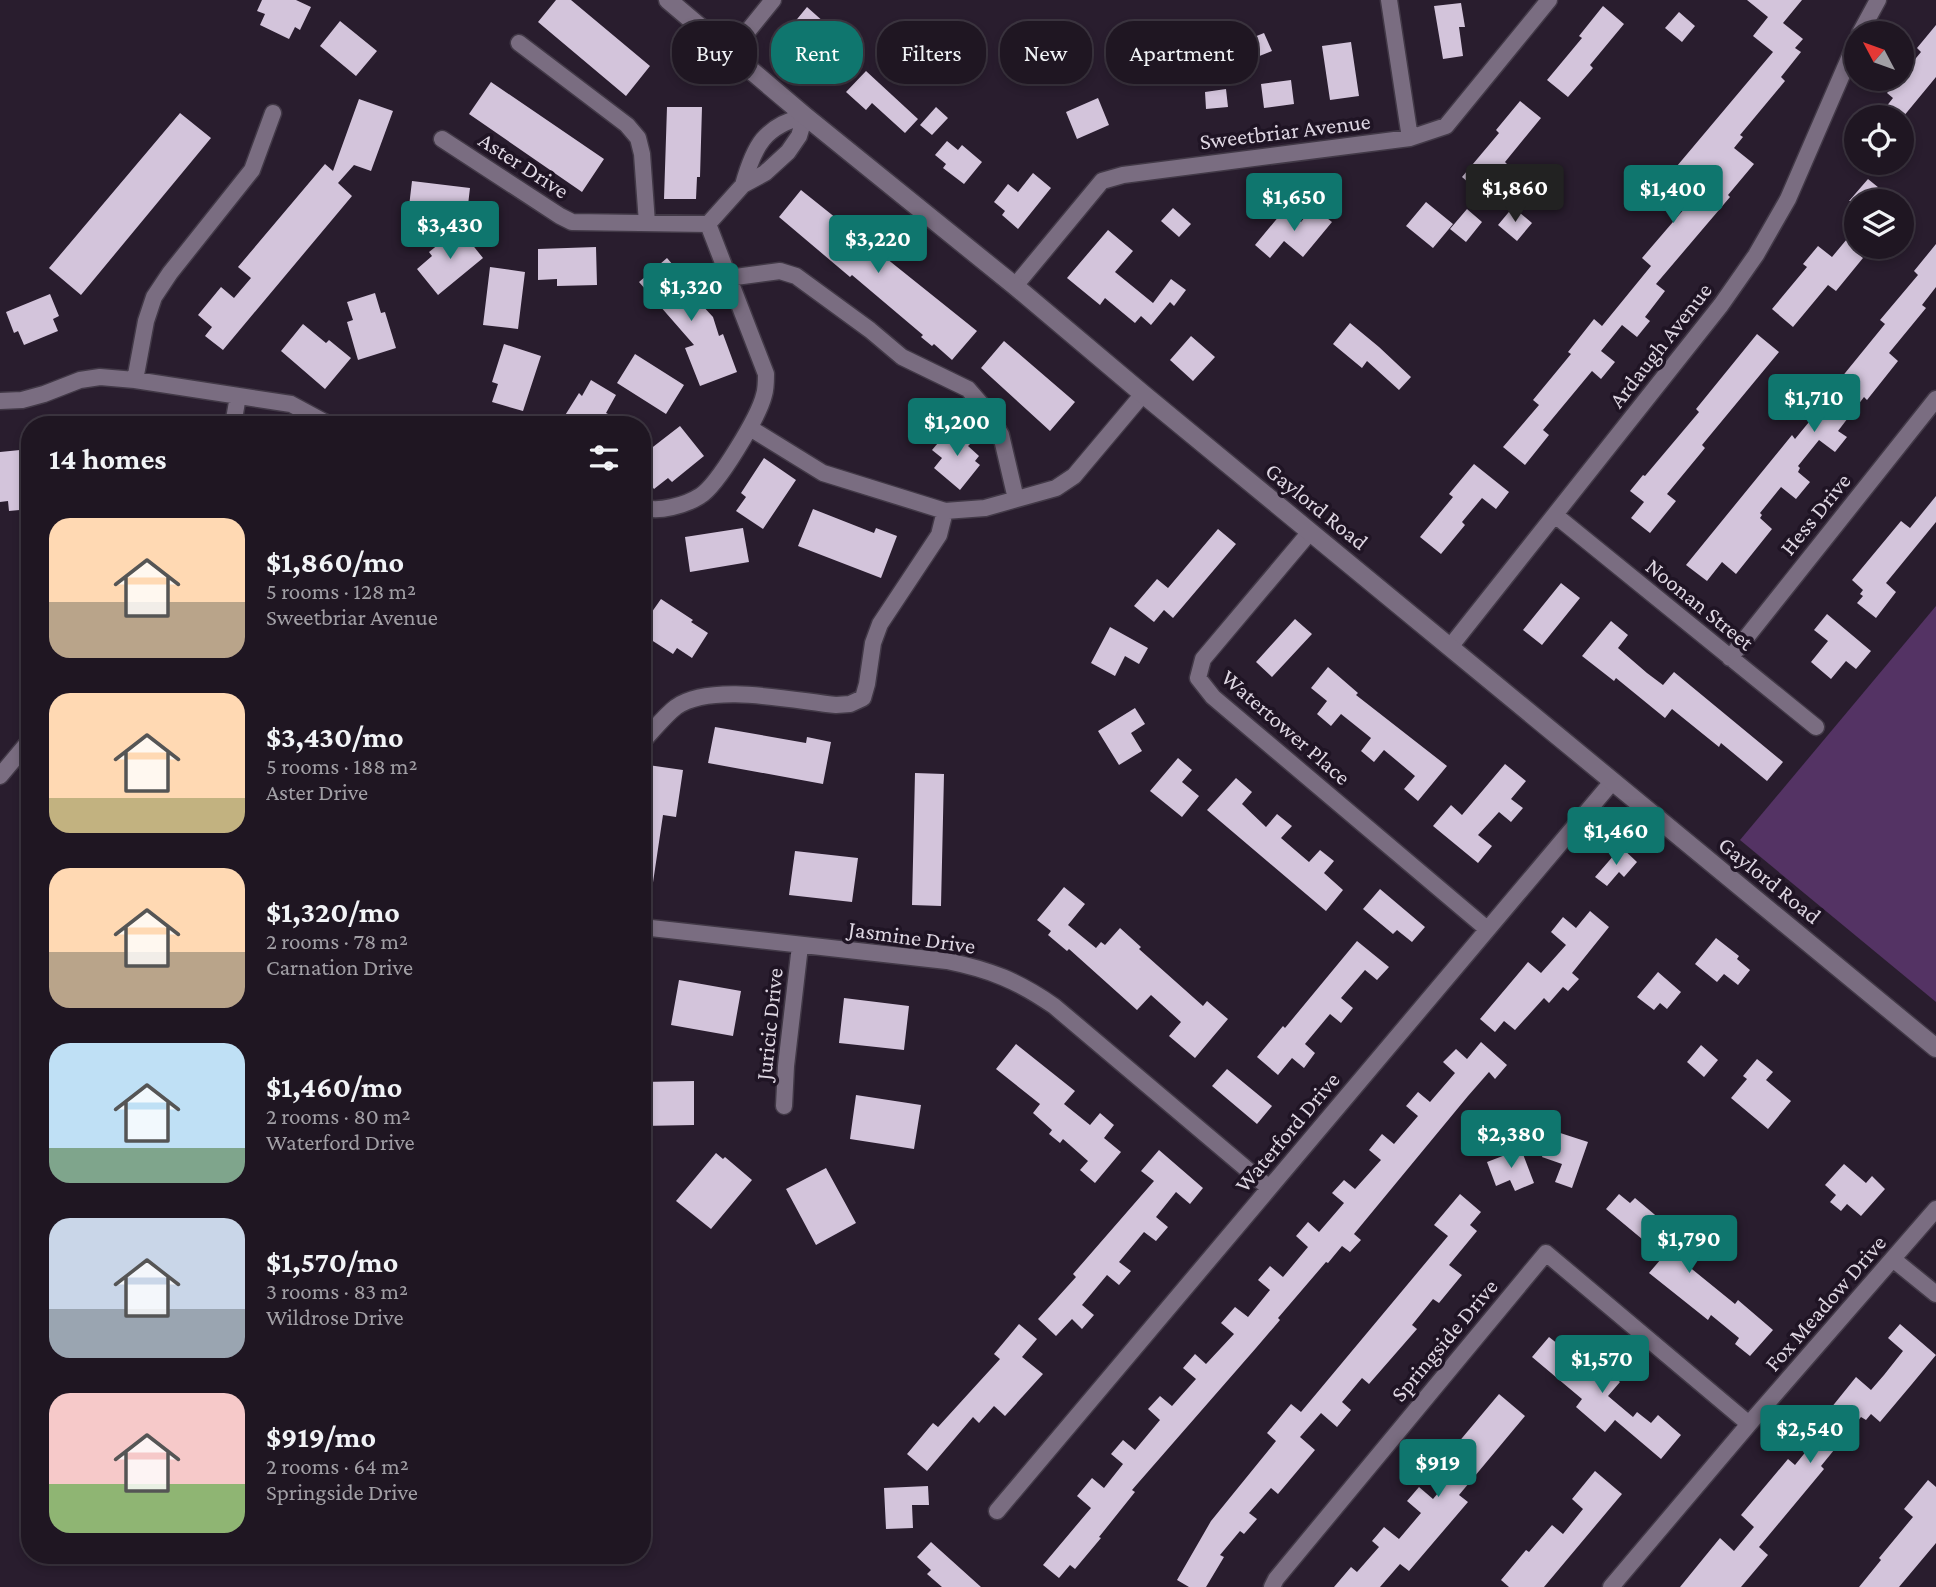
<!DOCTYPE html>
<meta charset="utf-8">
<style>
body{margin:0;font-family:"Crimson Pro",serif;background:#2c232f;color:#f1f3f6;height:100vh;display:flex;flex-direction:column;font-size:26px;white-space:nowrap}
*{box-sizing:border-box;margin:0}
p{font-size:23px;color:#a19fa5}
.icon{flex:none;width:38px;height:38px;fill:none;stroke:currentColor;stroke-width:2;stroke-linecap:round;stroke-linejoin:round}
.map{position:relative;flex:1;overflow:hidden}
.drawer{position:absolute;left:21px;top:416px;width:630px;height:1148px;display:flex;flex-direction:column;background:#1f1622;border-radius:28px;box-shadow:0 4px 10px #0003,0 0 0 2px #3c3540}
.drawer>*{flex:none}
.guide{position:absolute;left:672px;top:21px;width:665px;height:63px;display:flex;gap:14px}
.needle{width:46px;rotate:311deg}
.buttons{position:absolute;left:1844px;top:21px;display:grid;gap:14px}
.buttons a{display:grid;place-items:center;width:70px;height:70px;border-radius:50%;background:#1f1622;box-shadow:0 4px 10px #0003,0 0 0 2px #3c3540;font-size:35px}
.price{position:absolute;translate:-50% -60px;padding:0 16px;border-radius:7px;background:#0f766e;color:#fff;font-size:23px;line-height:46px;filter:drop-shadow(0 2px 4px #0008)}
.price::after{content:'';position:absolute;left:50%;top:42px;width:21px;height:16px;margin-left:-10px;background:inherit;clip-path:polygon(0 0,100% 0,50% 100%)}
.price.active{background:#222;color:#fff}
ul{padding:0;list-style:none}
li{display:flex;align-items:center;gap:21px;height:175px;padding:0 28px}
li span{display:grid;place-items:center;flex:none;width:196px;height:140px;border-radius:21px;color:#555}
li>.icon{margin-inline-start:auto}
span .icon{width:84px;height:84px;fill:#fffc;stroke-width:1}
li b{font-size:30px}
h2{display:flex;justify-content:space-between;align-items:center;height:84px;padding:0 28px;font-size:30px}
.tag{padding:0 24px;border-radius:28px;background:#1f1622;box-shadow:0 4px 10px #0003,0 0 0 2px #3c3540;font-size:24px;line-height:63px}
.tag.active{background:#0f766e;color:#fff}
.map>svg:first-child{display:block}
</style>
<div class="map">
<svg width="1936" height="1587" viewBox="0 0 1936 1587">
<rect width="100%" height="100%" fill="#291d2e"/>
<path fill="#543364" d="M1936,606V1002L1740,840Z"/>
<path fill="#d3c4db" d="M262,0H296L311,7L300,30L295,27L289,39L260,25L265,14L257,11Z
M556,0H571L650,66L626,96L538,22Z
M1747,0H1802L1783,23L1803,39L1795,48L1801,52L1781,77L1785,81L1740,135L1743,137L1734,148L1754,164L1728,195L1730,197L1656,284L1665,291L1645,317L1650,321L1637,337L1622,325L1601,351L1615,362L1601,379L1592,371L1543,430L1549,435L1525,465L1503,447L1539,405L1533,400L1571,354L1568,352L1594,319L1602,326L1651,266L1642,258L1703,187L1677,166L1773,52L1753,36L1768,17Z
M1461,3L1465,27H1459L1463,56L1443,59L1434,6Z
M1603,6L1624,24L1590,65L1593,68L1568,97L1547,80L1582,38L1579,36Z
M807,7L825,23L802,51L784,35Z
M1679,12L1695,26L1682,42L1665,28Z
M340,21L377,51L356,76L320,46Z
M1065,21L1069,47L1047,50L1043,24Z
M1936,25V77L1903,117H1878L1893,98L1887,93L1899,79H1902V75L1921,52L1917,48Z
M1264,33L1272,51L1252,59L1244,41Z
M1351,42L1359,96L1330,100L1322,46Z
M866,71L918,119L905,133L872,103L866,110L846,92Z
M1291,80L1294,104L1264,108L1261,84Z
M491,82L604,159L582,192L469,114Z
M1226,89L1228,107L1206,109L1205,92Z
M1098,98L1109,125L1077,139L1066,112Z
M359,99L393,111L371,171L354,165L338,183L352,196L223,350L205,336L212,327L198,315L221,287L234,298L251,278L238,267L325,164L333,171Z
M1520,101L1541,118L1505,162L1508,165L1483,195L1462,177L1499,133L1496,130Z
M667,107H702L700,177H697L696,199H664Z
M936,107L948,118L932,135L920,125Z
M180,113L211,138L81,295L49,268Z
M947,141L958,150L962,145L982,162L964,184L943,168L946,164L935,155Z
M1033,173L1051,188L1018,229L1002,215L1005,211L994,202L1008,184L1018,192Z
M1868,179L1895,201H1849Z
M412,181L470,188L466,222L408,215Z
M801,190L977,331L952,360L934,344L932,346L921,337L923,335L852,275L850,277L779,217Z
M1426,202L1453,224L1433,248L1406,226Z
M1313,207L1332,222L1303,257L1284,241L1270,258L1255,245L1285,209L1301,222Z
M1513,207L1532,223L1517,241L1498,225Z
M1173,208L1191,224L1179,237L1161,221Z
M1467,209L1482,222L1466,242L1450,229Z
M1857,227V253L1863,258L1836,291L1828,285L1793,327L1772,309L1807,267L1803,264L1818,246L1832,257Z
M459,228L483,258L438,295L417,269L432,256L429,252Z
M1108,230L1133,251L1115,272L1153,303L1171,279L1186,290L1174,306L1170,302L1151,325L1141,316L1135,323L1105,298L1100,305L1067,278Z
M1936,244V287L1922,305L1926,308L1889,353L1898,361L1867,400L1864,397L1838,431L1847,437L1835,452L1819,440L1798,466L1800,468L1798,472L1810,482L1796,499L1781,487L1760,513L1762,515L1760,518L1772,529L1736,574L1722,562L1707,581L1686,565L1792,435L1795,439L1823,405L1843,380L1841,378L1885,324L1880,320L1918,275L1914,271Z
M596,247L597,285L557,286V279L538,280V249Z
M667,258L692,287L688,290L713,317L719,336L723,334L737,372L700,386L685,348L694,345L639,282Z
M490,267L525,272L518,329L483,325Z
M375,293L381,313L385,312L396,348L358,360L347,322L353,320L347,302Z
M50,294L59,316L53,319L58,331L24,345L18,331L14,333L6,312Z
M1350,323L1379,347L1411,377L1399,390L1367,361L1362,368L1333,344Z
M303,324L326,343L329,340L351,358L325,389L281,351Z
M1757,334L1779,352L1702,445L1705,448L1667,494L1676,501L1650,533L1631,518L1644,502L1630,491L1643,475L1645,476L1699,412L1696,409Z
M1191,336L1215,357L1193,381L1170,360Z
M1004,341L1075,402L1050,431L981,368Z
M504,344L541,356L523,411L492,402L498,384L492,382Z
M635,354L684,385L666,414L617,383Z
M591,380L616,395L606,413L610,415L604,425H559L579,393L582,396Z
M680,426L704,456L672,482L668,478L654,489L642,474V460L651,453L649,450Z
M961,428L975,439L968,446L979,456L975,461L980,465L960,490L934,468L942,458L932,450L949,430L955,435Z
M30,449V509L9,511L8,501L0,502V452Z
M764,458L796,480L763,529L736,511L746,497L741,493Z
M1474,464L1509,492L1496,509L1482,498L1462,522L1465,525L1441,554L1420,537L1453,497L1449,494Z
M1936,496V522L1886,583L1896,592L1876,618L1857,603L1863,596L1860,594L1863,590L1852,580L1901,521L1910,528Z
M813,509L874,533L876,528L897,536L881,578L798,546Z
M743,528L749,562L690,572L685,537Z
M1218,529L1236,544L1173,618L1164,610L1154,622L1134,606L1157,579L1168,588Z
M1561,583L1580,598L1542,645L1523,630Z
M661,599L693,620L691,622L708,633L692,658L677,648L673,654L642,634V626Z
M1827,614L1871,651L1856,669L1846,661L1831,679L1811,662L1828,641L1814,630Z
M1295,619L1312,634L1272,677L1256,662Z
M1611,621L1628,635L1618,648L1647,673L1663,685L1674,672L1783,762L1767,781L1721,743L1719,747L1672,709L1665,718L1616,678L1614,681L1582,656Z
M1110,627L1148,648L1139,664L1125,656L1115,676L1091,663Z
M1328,667L1358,693L1356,695L1447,766L1418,801L1404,789L1415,776L1384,750L1374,762L1361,751L1371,738L1341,714L1331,726L1317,714L1327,701L1311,688Z
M1135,708L1145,724L1131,733L1142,751L1119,765L1098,731Z
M715,727L806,743L807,737L831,742L823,784L708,763Z
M1178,758L1192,770L1182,782L1199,796L1182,817L1150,791Z
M1505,764L1526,781L1511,799L1523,808L1511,822L1499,812L1478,835L1492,846L1478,863L1433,826L1451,805L1462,815Z
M648,765L683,770L676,817L663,815L651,896L642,895V794Z
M915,773L944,774L941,906L912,905Z
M1236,778L1252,792L1242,804L1266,827L1277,814L1292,826L1281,838L1309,862L1320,850L1334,861L1324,873L1343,890L1326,911L1207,810Z
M1621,847L1637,862L1624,877L1619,872L1607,886L1595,877Z
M795,851L858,858L852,902L789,895Z
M1064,887L1085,904L1068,925L1096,948L1101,942L1105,945L1120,928L1141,947L1139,949L1203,1006L1207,1001L1228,1019L1195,1058L1169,1036L1181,1022L1151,995L1137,1010L1069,949L1067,951L1048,935L1051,931L1037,920Z
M1380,889L1425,927L1412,942L1397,930L1393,934L1363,909Z
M1590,911L1609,927L1572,973L1579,979L1568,991L1563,987L1549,1003L1544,998L1515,1030L1504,1021L1495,1032L1480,1019L1528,962L1541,973L1566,945L1551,932L1563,917L1576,928Z
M1716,938L1739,956L1737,959L1750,970L1738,985L1724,974L1717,982L1695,964Z
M1357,941L1389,967L1377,980L1365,970L1341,998L1353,1008L1341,1023L1330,1014L1305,1044L1315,1053L1304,1068L1292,1058L1278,1075L1257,1057L1283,1026L1285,1028Z
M1658,972L1681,992L1667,1009L1660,1003L1654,1010L1637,997Z
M679,980L741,991L733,1036L671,1025Z
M844,998L909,1006L904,1050L839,1043Z
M1481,1042L1507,1065L1495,1079L1489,1072L1468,1096L1354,1234L1361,1240L1350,1252L1342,1246L1328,1263L1326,1262L1278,1318L1280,1320L1256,1348L1132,1490L1135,1492L1099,1537L1101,1538L1075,1569L1070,1565L1059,1578L1043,1565L1091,1508L1077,1496L1092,1478L1104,1488L1123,1464L1111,1454L1123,1440L1135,1450L1160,1420L1148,1409L1160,1396L1172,1406L1196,1379L1183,1368L1195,1354L1206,1364L1234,1334L1221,1323L1235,1307L1248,1317L1270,1290L1258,1280L1270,1266L1283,1277L1308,1247L1296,1236L1308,1222L1319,1232L1344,1203L1332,1193L1344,1180L1355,1189L1381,1160L1369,1150L1382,1134L1394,1144L1418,1116L1406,1106L1418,1092L1430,1102L1455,1073L1443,1062L1456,1049L1467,1059Z
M1016,1044L1075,1091L1064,1104L1090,1125L1100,1113L1114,1125L1104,1138L1121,1152L1095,1183L1080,1170L1088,1161L1063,1139L1060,1143L1049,1134L1052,1130L1033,1113L1040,1104L996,1069Z
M1701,1045L1718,1060L1704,1077L1687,1062Z
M1757,1059L1773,1072L1766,1080L1791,1101L1768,1129L1731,1098L1747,1079L1743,1076Z
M1227,1069L1272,1106L1257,1124L1212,1086Z
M694,1081V1125L642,1126V1082Z
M856,1095L921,1105L914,1149L850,1139Z
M1551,1130L1588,1142L1572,1188L1555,1182L1562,1164L1542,1157Z
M1521,1149L1534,1183L1515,1191L1510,1180L1496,1186L1487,1162Z
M1159,1150L1203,1188L1190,1204L1176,1192L1156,1217L1168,1227L1156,1241L1144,1232L1119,1262L1131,1271L1119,1285L1107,1275L1082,1305L1094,1315L1082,1329L1072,1319L1056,1336L1038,1319L1076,1277L1073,1274L1154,1181L1141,1171Z
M716,1153L723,1159L725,1157L752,1180L711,1229L676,1201Z
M1844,1164L1866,1183L1872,1176L1885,1189L1861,1216L1847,1204L1841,1211L1830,1202L1836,1195L1825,1185Z
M826,1168L856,1223L816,1245L786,1189Z
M1460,1194L1481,1212L1470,1225L1477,1231L1449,1265L1462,1275L1439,1303L1433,1299L1412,1325L1417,1329L1369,1384L1362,1378L1342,1402L1351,1410L1337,1427L1321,1413L1300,1437L1315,1450L1278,1494L1271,1488L1249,1513L1257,1519L1244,1534L1240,1531L1220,1555L1224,1557L1206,1587H1189L1177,1580L1211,1521L1276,1441L1267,1433L1291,1404L1301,1412L1448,1236L1434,1225Z
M1619,1194L1630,1203L1635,1198L1693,1247L1682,1261L1735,1304L1738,1300L1773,1330L1750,1356L1735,1344L1739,1338L1711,1315L1708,1320L1649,1273L1661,1259L1646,1246L1648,1244L1606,1209Z
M1019,1324L1037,1339L1022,1357L1043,1374L1005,1416L994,1406L979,1423L973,1417L927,1471L907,1454L933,1423L938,1427L1000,1359L994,1354Z
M1900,1324L1936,1355L1912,1384L1880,1422L1871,1414L1866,1420L1861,1417L1821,1466L1824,1469L1759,1547L1768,1555L1741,1587H1680L1720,1538L1734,1551L1754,1527L1741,1515L1788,1459L1795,1465L1816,1439L1810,1434L1856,1377L1871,1390L1884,1375L1903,1351L1888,1338Z
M1549,1337L1563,1348L1569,1340L1620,1382L1608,1396L1633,1417L1637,1412L1651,1423L1658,1415L1681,1435L1661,1459L1615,1420L1605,1432L1576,1407L1582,1399L1532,1357Z
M1499,1394L1525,1416L1459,1495L1468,1502L1409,1571L1400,1564L1380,1587H1334L1351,1567L1357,1572L1379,1547L1372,1541L1384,1527L1399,1539L1421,1513L1407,1501L1419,1487L1433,1499L1454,1474L1447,1468L1458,1455L1452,1450Z
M1595,1471L1622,1494L1544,1587H1509L1501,1580L1526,1550L1529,1552L1552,1525L1563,1534L1583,1509L1572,1499Z
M1928,1480L1936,1487V1543L1899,1587H1859L1881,1560L1879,1558L1913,1517L1904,1509Z
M928,1486L929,1505H912L913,1528L886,1529L884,1488Z
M931,1542L981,1587H942L927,1574L931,1570L917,1557Z"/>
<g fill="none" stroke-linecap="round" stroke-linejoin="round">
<g stroke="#423947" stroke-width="19">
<path id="minor" d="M1389,0L1410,138
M1860,33L1878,0
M519,43L627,125L638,138L642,154L647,223
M731,52L773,0
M442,139L560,216L572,222L708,224
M728,278L780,271L796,276L870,330L902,357L968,389L988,412L1001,435L1016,499
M1015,286L1102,181L1123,175L1410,138L1446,126L1549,0
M135,380L146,321L154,297L170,273L252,170L273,113
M0,401L22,400L44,394L80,380L100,377L135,380L291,404L330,425
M233,425L238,396
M750,428L823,473L945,511L985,508L1056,488L1074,476L1143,394
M642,507C658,513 686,505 700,496C718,485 759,416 764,395C766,389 766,381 766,374L708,224L743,185L765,173L788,152L799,136L805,116C764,126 754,146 743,185
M1555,515L1816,727
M1310,532L1203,659L1198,678L1213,697L1487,929
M1450,647L1721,305L1756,255L1788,199L1857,40
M1730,658L1936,399
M642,742C653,731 664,716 676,707C712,682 794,701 836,705L850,704L863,698L867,684L873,643L880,624L939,535L945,511
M0,776L30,740
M642,927L947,961C991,970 1018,981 1054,1006L1269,1188
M784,1106L786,1066L800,946
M1894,1260L1936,1294
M997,1511L1612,782
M1272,1587L1276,1579L1546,1253L1749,1424
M1611,1587L1749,1424L1936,1209"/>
</g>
<g stroke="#423947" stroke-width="21">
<path id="tertiary" d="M668,0L805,116L1015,286L1143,394L1936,1048"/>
</g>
<use href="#minor" stroke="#7a6d81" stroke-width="16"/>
<use href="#tertiary" stroke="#7a6d81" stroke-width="18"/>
</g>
<g text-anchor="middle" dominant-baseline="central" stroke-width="7" stroke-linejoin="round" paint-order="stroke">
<g font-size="23" fill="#ded6e2" stroke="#1f1424">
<text transform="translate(1285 131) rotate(-7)">Sweetbriar Avenue</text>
<text transform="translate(524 165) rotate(33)">Aster Drive</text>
<text transform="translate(1660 345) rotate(-52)">Ardaugh Avenue</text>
<text transform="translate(1317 506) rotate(39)">Gaylord Road</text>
<text transform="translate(1815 514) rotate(-51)">Hess Drive</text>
<text transform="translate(1700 604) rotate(39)">Noonan Street</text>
<text transform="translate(1286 727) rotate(41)">Watertower Place</text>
<text transform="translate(1770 880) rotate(39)">Gaylord Road</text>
<text transform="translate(912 937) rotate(8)">Jasmine Drive</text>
<text transform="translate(769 1024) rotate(-84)">Juricic Drive</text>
<text transform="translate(1287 1132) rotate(-50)">Waterford Drive</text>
<text transform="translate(1825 1303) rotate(-49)">Fox Meadow Drive</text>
<text transform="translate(1444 1340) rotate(-50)">Springside Drive</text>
</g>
</g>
</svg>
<div class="buttons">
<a><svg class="needle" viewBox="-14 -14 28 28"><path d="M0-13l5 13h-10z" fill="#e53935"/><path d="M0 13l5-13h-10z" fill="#a19fa5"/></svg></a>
<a><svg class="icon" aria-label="locate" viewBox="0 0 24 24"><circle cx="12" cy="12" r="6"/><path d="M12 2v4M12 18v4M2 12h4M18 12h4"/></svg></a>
<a><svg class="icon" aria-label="layers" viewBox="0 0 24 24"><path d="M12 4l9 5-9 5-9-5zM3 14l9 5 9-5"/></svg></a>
</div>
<b class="price active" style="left:1515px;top:224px">$1,860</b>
<b class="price" style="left:1673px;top:225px">$1,400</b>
<b class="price" style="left:1294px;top:233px">$1,650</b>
<b class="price" style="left:450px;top:261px">$3,430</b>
<b class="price" style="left:878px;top:275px">$3,220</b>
<b class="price" style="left:691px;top:323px">$1,320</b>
<b class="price" style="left:1814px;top:434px">$1,710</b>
<b class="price" style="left:957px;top:458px">$1,200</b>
<b class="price" style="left:1616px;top:867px">$1,460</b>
<b class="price" style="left:1511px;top:1170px">$2,380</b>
<b class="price" style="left:1689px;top:1275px">$1,790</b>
<b class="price" style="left:1602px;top:1395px">$1,570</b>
<b class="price" style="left:1810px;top:1465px">$2,540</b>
<b class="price" style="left:1438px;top:1499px">$919</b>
<div class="guide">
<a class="tag">Buy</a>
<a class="tag active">Rent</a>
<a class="tag">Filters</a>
<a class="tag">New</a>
<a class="tag">Apartment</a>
</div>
<section class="drawer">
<h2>14 homes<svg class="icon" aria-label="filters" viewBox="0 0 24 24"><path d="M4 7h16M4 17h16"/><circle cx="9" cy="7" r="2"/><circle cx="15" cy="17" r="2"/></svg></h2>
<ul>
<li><span style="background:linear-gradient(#ffd9b3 60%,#b9a48a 0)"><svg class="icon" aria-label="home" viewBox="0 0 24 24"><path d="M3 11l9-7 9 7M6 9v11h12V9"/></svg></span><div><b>$1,860/mo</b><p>5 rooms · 128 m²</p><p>Sweetbriar Avenue</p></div></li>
<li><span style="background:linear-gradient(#ffd9b3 75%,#c2b280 0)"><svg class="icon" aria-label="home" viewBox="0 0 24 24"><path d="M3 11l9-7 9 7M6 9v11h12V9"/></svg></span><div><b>$3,430/mo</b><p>5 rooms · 188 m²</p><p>Aster Drive</p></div></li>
<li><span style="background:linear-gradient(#ffd9b3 60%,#b9a48a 0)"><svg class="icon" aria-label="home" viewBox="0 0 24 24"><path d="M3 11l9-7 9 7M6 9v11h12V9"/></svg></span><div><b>$1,320/mo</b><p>2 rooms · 78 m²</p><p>Carnation Drive</p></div></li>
<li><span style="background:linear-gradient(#bfe0f5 75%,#7fa58c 0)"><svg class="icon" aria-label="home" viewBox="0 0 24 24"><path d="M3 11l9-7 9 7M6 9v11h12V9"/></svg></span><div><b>$1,460/mo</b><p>2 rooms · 80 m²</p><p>Waterford Drive</p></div></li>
<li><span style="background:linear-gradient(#c9d6e8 65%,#9aa5b1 0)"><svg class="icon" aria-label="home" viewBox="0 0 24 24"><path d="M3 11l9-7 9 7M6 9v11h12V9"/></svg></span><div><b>$1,570/mo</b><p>3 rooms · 83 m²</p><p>Wildrose Drive</p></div></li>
<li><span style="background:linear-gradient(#f6c9c9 65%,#8fb573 0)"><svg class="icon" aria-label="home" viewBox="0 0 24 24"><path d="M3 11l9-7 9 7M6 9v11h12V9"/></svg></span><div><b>$919/mo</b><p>2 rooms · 64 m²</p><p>Springside Drive</p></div></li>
</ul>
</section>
</div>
